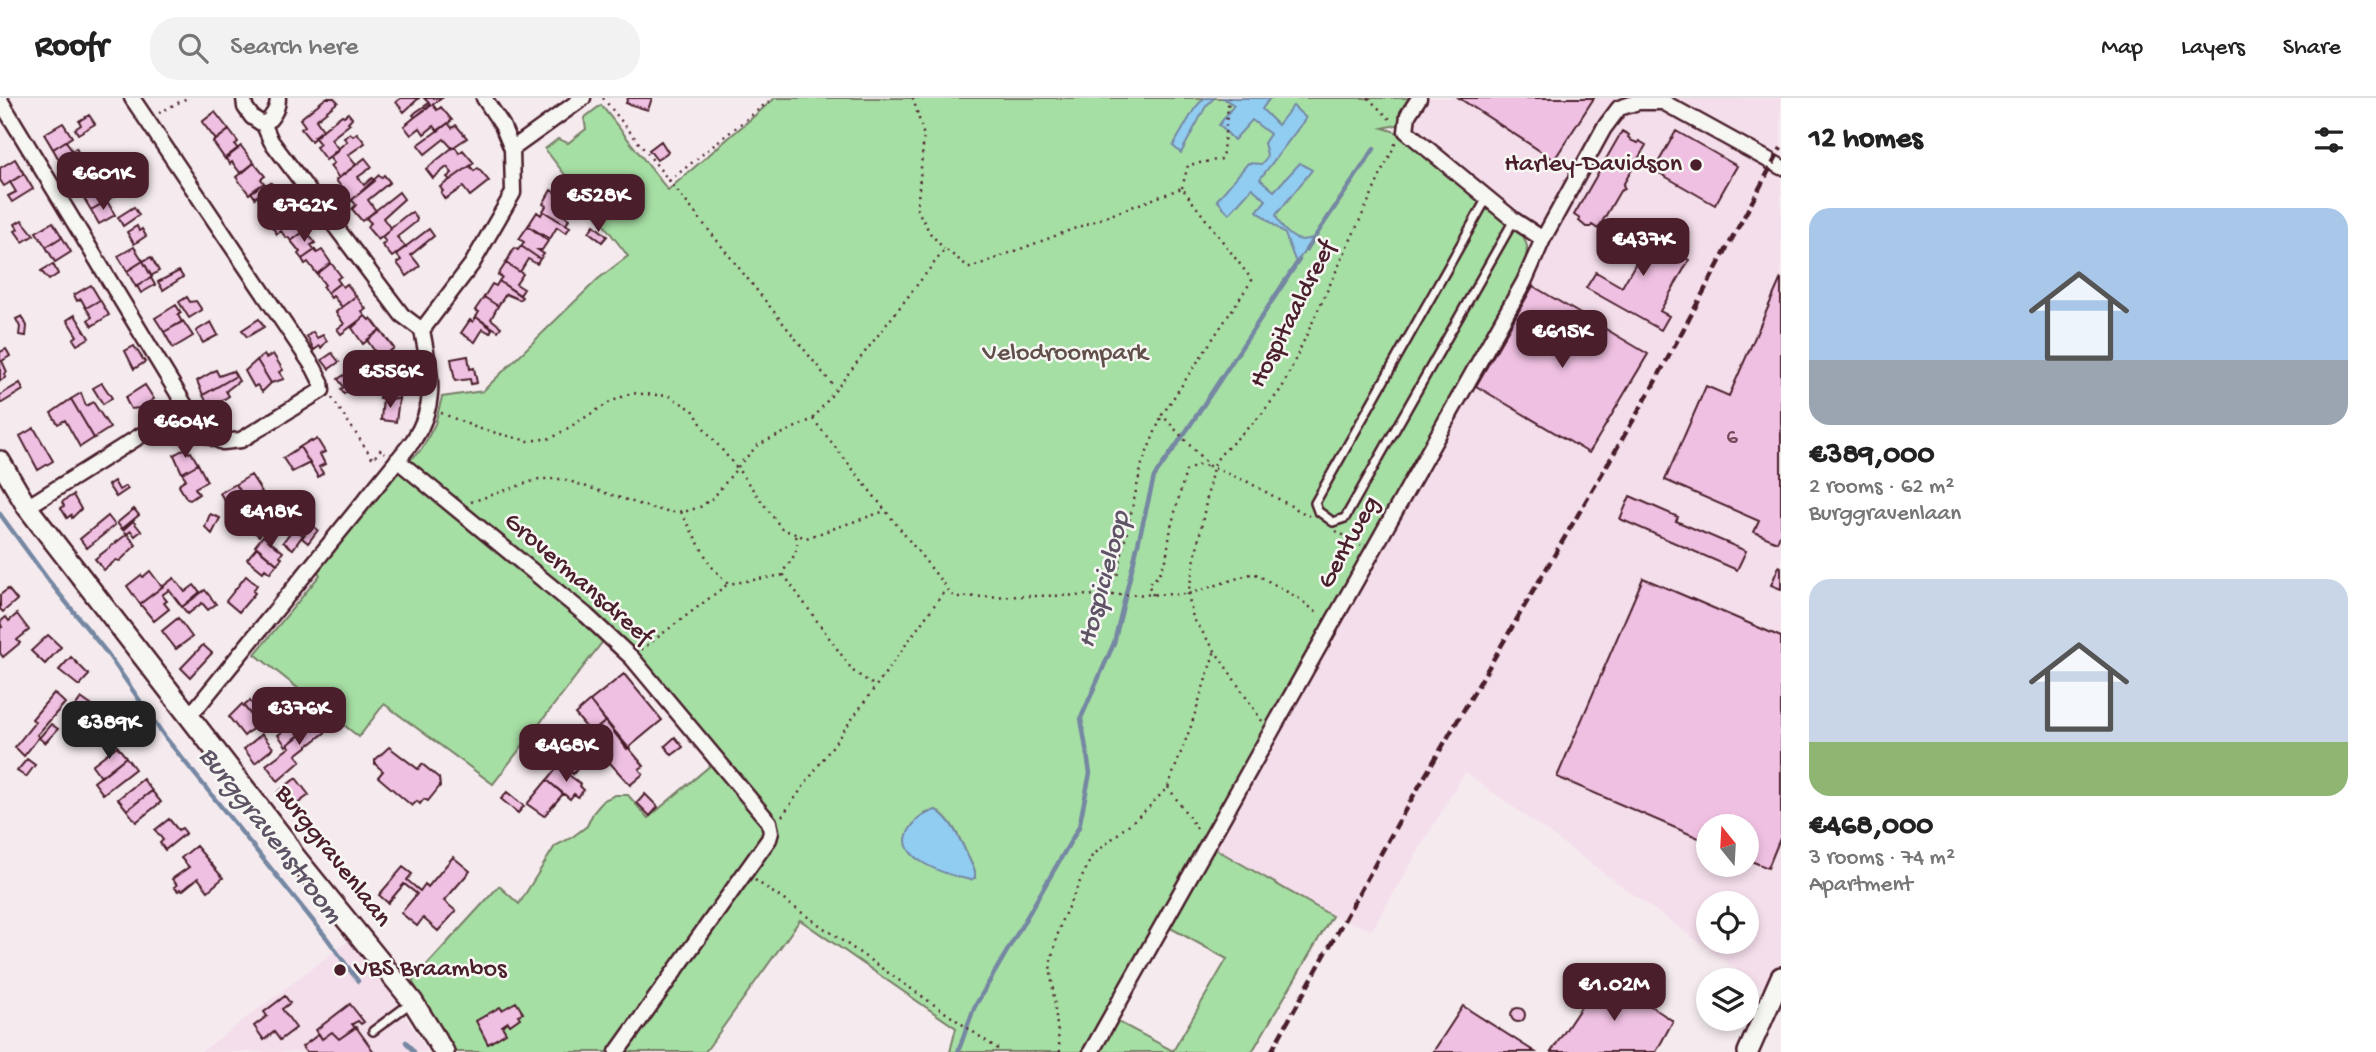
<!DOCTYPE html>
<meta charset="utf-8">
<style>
body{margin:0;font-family:"Gochi Hand",sans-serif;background:#f2f2f2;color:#222;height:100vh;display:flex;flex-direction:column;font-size:26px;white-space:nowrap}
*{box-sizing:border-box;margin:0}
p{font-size:23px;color:#767676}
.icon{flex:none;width:38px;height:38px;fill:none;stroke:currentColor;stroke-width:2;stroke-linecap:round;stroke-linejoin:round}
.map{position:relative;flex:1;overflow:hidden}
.side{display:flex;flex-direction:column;background:#fff;width:595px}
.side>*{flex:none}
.needle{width:46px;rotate:342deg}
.tools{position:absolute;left:1696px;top:716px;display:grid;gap:14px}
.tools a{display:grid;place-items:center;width:63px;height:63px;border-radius:50%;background:#fff;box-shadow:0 4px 10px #0003;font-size:35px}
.price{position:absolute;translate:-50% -60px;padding:0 16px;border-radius:14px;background:#4a1f2b;color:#fff;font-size:23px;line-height:46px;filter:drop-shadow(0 2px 4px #0008)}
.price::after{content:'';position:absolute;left:50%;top:42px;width:21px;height:16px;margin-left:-10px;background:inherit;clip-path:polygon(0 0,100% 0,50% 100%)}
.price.active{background:#222;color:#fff}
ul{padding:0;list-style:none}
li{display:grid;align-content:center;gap:14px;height:371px;padding:0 28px}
li span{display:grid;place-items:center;height:217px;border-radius:21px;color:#555}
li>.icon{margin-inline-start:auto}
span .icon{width:126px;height:126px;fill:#fffc;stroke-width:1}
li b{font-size:30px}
h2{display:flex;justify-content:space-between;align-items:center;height:84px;padding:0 28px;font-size:30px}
header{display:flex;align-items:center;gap:42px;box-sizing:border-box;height:98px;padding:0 35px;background:#fff;border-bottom:2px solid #e0e0e0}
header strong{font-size:33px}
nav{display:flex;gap:38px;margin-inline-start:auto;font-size:24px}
.search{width:490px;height:63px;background:#f2f2f2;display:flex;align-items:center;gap:18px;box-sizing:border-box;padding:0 24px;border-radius:28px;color:#767676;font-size:26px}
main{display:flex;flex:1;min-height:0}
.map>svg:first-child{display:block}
</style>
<header>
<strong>Roofr</strong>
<div class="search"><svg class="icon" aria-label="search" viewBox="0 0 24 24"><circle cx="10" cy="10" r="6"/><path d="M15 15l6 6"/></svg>Search here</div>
<nav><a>Map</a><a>Layers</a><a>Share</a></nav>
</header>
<main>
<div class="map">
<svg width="1781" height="954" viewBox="0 0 1781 954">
<rect width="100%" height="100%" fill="#f5ebef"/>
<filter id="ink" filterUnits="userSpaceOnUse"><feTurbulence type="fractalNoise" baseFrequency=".0143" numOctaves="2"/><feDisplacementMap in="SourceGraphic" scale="14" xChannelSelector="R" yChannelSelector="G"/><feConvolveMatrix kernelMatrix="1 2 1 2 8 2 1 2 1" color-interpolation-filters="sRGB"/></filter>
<g filter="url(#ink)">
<path fill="#f4deeb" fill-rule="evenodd" d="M1412,0H1781V894L1763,891L1465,674L1372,832L1332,818L1212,749L1526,164L1539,131L1527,125L1401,26ZM1708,728H1746V766H1708ZM1708,805H1746V844H1708Z
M348,843L394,900L428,954H201Z"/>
<path fill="#a6dfa4" stroke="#787f68" stroke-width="2" fill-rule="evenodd" d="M775,0H1412L1401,26L1383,30L1402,36L1523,137L1527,148L1526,164L1464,281L1085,954H950L956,930L800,822L705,954H454L412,883L499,788L519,806L555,748L571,740L587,728L593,715L604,702L615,697H628L648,720L712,666L628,563L604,542L493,686L384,606L359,639L255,556L320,477L317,472L396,375L422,351L435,326L442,299L483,293L598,181L628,158L545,51L558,41L568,45L586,31L584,20L601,7L668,92ZM936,712C955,722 965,754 975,773V779L924,716Z
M1212,749L1332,818L1252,954H1098L1115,922L1173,953L1227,861L1167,828Z"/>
<path fill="#91cdf1" stroke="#7587a2" stroke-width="2" d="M1204,0H1214L1206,8L1181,55L1173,48L1195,10Z
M1223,0H1270L1262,11L1278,27L1293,8L1306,20L1260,81L1274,93L1300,65L1312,72L1276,117C1279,127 1290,141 1302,142C1303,142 1312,140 1314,140L1296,165L1285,136L1257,113L1266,102L1252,90L1229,116L1217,102L1248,65L1262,66C1270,58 1266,54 1264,45L1270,36L1252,22L1234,42L1219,27L1234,7Z
M936,712C955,723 965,754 975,773V779L971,782C951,778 890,761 910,731C917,720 924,716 936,712Z"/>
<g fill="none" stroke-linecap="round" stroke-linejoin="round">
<path stroke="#7587a2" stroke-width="4.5" d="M1306,152L1374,51
M0,416L49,483L107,555L165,639L326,839L358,883
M406,944L414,954
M958,954L974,910L1079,729L1090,675L1081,620L1114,545L1154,379L1187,332L1299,162"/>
</g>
<path fill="#f0c0e2" stroke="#4a1f2b" stroke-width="2" d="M326,0H334L338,4L316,22L323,32L311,43L301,31L305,28L300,21Z
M401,0H419L404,14L396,4Z
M424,0H442L415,19L413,17L416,14L429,5Z
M628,0H652L648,12L626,5Z
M1459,0H1594L1554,62Z
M430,7H433L437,12L441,9L452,22L438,33L434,28L424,36L420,30L411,37L404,28Z
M215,14L229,32L216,42L202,24Z
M348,15L352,20L348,24L350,26L331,41L339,52L326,62L316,49L320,46L314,39L342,17L344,18Z
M89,17L95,26L78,36L75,31L81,27L79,23Z
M63,25L72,39L53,51L44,36Z
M448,25L452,30L456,27L467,40L452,50L444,41L425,56L418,47Z
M229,32L238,44L235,47L238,51L225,61L213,44Z
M1622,33L1629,37L1628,39L1632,43L1638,45L1639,43L1646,47L1623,87L1625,91L1620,93L1598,131L1592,127L1591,129H1586L1579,123L1580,121L1574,117Z
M1676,33L1737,68L1715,107L1654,72Z
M350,35L353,38L357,35L365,45L348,57L356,67L339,80L330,68L334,65L329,59L347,43L344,40Z
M66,43L72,53L76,50L79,56L62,67L53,51Z
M661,43L668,54L657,62L649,52Z
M241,48L254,65L241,76L232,64L230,66L225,60Z
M452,50H456L459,55L463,52L474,65L450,82L447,79L452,75L447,69L433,80L426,71Z
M365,60L372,69L358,79L364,87L372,80L375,83L348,105L338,92L341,89L336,82Z
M15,61L24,76L4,88L0,82V70Z
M254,65L265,78L261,81L264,85L249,96L236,79Z
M470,68L474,73L478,70L489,83L470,98L463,89L445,101L441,95L443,93L440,89Z
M24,76L33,91L12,104L8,98L16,94L10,84Z
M379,77L381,80L384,77L390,84L368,102L376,113L362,123L352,111L356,107L352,102Z
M114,82L118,89L122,87L125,91L114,98L107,87Z
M264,85L267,88L271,85L281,98L266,109L257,98L255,100L251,94Z
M97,88L100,91L104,89L111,100L91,112L82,97Z
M551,92L565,101L557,113L569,121L566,127L543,113L546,108L543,106Z
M399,94L404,101L383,120L391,131L378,142L367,129L371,125L366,120Z
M281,98L290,111L286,114L289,118L273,130L260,114Z
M107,103L115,117L99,126L91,112Z
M134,109L139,117L123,128L118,119Z
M543,113L570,129L566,135L557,129L550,141L528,128L537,114L541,117Z
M412,114L417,121L416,124L397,139L406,149L392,159L382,147L386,144L382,139L391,131L390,130L409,115L410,116Z
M289,118L292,122L296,119L306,132L291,143L288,139L286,140L281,133L277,136L273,130Z
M22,122L34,137L23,144L15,133L18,131L15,126Z
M53,124L62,139L46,149L36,134Z
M1624,125L1689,162L1660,213L1669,218L1661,232L1586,190L1596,174L1622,189L1641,156L1614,141Z
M594,127L607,138L602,144L589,134Z
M137,128L139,133L142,131L146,138L134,146L127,134Z
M528,128L548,143L542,152H538L544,156L540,161L521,148L524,144L519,141Z
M429,131L434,138L411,157L420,168L407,178L397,165L401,162L396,156Z
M306,132L315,145L311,147L315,152L302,161L298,156L300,154L291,143Z
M62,139L71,154L55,164L46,149Z
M521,148L540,161L537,166L528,161L520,174L506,165L514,150L518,152Z
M134,149L143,163L127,173L118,158Z
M315,152L317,155L322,152L331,165L317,176L308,164L305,166L302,161Z
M151,159L159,173L151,178L143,163Z
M143,163L152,179L136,189L127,173Z
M331,165L341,178L337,181L340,185L327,195L323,189L325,187L317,176Z
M506,165L523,176L516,186L524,191L520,197L499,183L502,179L498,177Z
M53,166L58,176L49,182L41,173Z
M179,173L183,179L163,192L158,184Z
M151,180L155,187L141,195L137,188Z
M1781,180V434L1777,444L1754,434L1759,423L1665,382L1706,288L1729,298Z
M499,183L522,199L520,202L506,196L498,208L484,199L492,186L496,188Z
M340,185L343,189L347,186L356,198L342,209L333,198L331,200L327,195Z
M91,187L100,202L86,210L81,201L77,203L74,197Z
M1533,188L1648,256L1589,355L1476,288Z
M356,198L366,211L362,214L365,218L341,236L337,231L344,226L336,214Z
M187,199L190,204L196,203L202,212L189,220L179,204Z
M484,199L498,208L491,221L501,229L498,233L476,219L479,214L475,212Z
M100,202L109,217L92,228L88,222L92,219L86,210Z
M176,207L181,215L178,217L182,224L164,234L155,220Z
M75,217L89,240L77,247L73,241L77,238L67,222Z
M22,218L27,228L26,238L19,237L20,229L16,221Z
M365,218L369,222L371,220L380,232L363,246L352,230Z
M476,219L492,231L490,235L483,231L475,244L461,235L470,222L473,224Z
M259,221L264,229L247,239L242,232Z
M183,223L193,238L173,250L164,234Z
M211,224L218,237L203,245L196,233Z
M380,232L394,250L380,261L367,242Z
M313,234L317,240L323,237L327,243L321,250L320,248L314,252L307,238Z
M134,248L145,264L134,271L125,253Z
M6,251L10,258L2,263L7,274L4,276L6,279L0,283V254Z
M332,255L339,264L329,271L322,262Z
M273,256L283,272L279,274L284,281L271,285L257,262L264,257L266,260Z
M468,258L470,271L474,270L477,285L471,286L470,281L455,283L451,261Z
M257,262L271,285L262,294L257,287L254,289L245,273Z
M216,272L219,278L233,273L236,278L203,297L197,283Z
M352,272L360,284L344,296L341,291L344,289L338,281Z
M236,278L239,283L226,293L229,298L213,308L210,303L207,305L203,297Z
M385,278L402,280L399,301L379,300L383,279L385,280Z
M20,285L23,292L0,306V297Z
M102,285L112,300L103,306L93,290Z
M145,287L154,301L140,310L131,311L126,302V299Z
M81,295L86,308L93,304L110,330L94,340L71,301Z
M383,300L399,301L396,324L381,322Z
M71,301L94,340L80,349L65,322L58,326L51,315Z
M34,330L53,363L38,372L20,338Z
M317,341L325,354L320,356L325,366L319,369L323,375L318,379L300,349L311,342L312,344Z
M300,349L310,365L292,374L283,360Z
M186,350L189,355L191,354L198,366L182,375L174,357Z
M198,366L207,383L195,390L199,396L190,402L187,401L179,388L180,385L186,381L182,375Z
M251,377L262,394L252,402L263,419L258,422L236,386Z
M114,383L119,392L126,388L128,391L116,399L108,387Z
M236,386L245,401L229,410L220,395Z
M73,397L81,411L72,420L71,417L67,420L61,410L64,408L62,404Z
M1630,398L1678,419L1676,423L1746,453L1737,472L1620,421Z
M249,408L257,420L246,427L244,424L249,420L243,411Z
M134,411L139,417L122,431L117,425Z
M210,416L220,420L212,436L205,429Z
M108,418L115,427L87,450L80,441Z
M257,420L264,431L259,438L246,427Z
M133,423L141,433L135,438L131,433L127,436L136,447L120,463L116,462L104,472L95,461L127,436L123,432Z
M312,427L318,432L308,445L302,440Z
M293,431L303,437L293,451L283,444Z
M263,438L283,454L280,458L282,460L277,466L255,448Z
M257,449L277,466L270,475L265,471L263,474L247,461Z
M1779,468L1781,469V491L1771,487Z
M150,473L162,489L140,506L127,488L141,477L143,479Z
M246,478L257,487L253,493L255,495L239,514L226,503Z
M174,480L185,494L194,487L200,494L182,509L169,492L162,497L167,503L164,505L169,511L154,523L140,506Z
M1643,480L1781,539V738L1768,770L1746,761V728H1708V744L1557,679Z
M8,491L17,502L3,514L0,511V497Z
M205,492L216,506L208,512L202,505L188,516L182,509Z
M17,516L29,532L17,542L20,545L3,559L0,555V530L2,529L0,524L6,519L9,523Z
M178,520L192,539L176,551L162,533Z
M48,537L61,549L45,566L31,553Z
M203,547L212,555L190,579L181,570Z
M71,559L89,577L79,588L59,572Z
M624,576L662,622L627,651L590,603Z
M54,595L65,605L37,637L39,639L24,658L15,649L35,624L32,621Z
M81,600L98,612L77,642L66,633L72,625L67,620Z
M250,603L264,621L258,626L244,608Z
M590,603L606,623L591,635L575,616Z
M242,606L258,626L244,638L229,619Z
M328,615L336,626L296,657L301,663L278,683L266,667L290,649L288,646Z
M606,623L644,668L639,671L643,676L630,687L601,655L605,652L591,635Z
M51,626L58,631L45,645L39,640Z
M293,626L300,637L286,648L278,637Z
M262,636L273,650L255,665L244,651Z
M675,639L683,649L672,657L665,648Z
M117,648L126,659L101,679L92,667Z
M389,649L418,671L422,666L439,680L440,688L428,703L424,701L420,706L417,703L412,708L378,679L383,673L375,666V662Z
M126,659L135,671L103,696L94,684Z
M570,660L579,669L573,676L563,668Z
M27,661L35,667L26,679L17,673Z
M558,669L581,686L580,688L584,692L578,699L574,696L570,701L547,682Z
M296,680L309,697L293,709L285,698L282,700L278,694Z
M143,681L152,693L127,712L118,701Z
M547,682L563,696L544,718L527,706Z
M152,693L161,704L136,724L127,712Z
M507,694L524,708L518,715L501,701Z
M645,696L658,709L650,718L637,705Z
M169,721L178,732L182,730L186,735L165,752L160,745L163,742L155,732Z
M196,748L223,780L208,793L198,780L182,793L180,791L178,793L174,789L177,787L172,781L189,769L181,760Z
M453,759L470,773L444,803L456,813L438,833L423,820L417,828L401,815L417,796L404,786L388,805L379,797L403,769L412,776L407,782L420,793L425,786L428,789Z
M1603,876L1673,923L1656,954H1551Z
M285,898L290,905L282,911L296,930L280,942L274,934L264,942L254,928L267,918L264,914Z
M516,904L523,915L518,917L520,920L510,927L508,924L502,928L506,935L488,946L476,923L500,909L502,912Z
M350,906L364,924L361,926L358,923L352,926L355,930L339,941L332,934L322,941L316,932Z
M1463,908L1535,954H1433Z
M1511 917a7 7 0 1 1 14 0a7 7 0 1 1-14 0Z
M356,929L374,954H306L302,949L319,936L322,941L332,934L339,941Z"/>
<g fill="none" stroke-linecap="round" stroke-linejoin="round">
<g stroke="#4a1f2b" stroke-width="12">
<path id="lane" d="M1487,100L1315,405L1318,413L1333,424L1345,420L1514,122
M373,933L412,904"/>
</g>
<g stroke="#4a1f2b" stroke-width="19">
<path id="street" d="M244,0L245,9L252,19L264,27L271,43L402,217L422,232
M0,2L186,309
M264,27C272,20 278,12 278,0
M512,51L583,0
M1543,141L1604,30L1619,10L1638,4H1663L1781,69
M397,362L586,517L632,560L769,724L771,734L769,741L617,954
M27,409L186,309L203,335L223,344L241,342L322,292L321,284L314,270L132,0
M188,617L198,608L413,343C439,303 430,276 422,232L472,166L513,95L512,51L502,27L484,0
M1091,954L1524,184L1543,141L1514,122L1406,33L1408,17L1419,0"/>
</g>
<g stroke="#4a1f2b" stroke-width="24">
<path id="secondary" d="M0,363L27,409L284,741L293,756L413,904L444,954
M1748,954L1781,879"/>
</g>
<path stroke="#4a1f2b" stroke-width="2.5" stroke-dasharray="2 5" stroke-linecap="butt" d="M603,0L835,290
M913,0L924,38L917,111L930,135L944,151
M1368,0L1393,24
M159,15L187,0
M669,83L773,0
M1182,90L1188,67L1222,61L1229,0
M332,300L373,361L381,351L385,355
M441,315L477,330L528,343L552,340L610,304L631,295L669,298L693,312L703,329L737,370L782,431L806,440L885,413
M813,321L954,499L1188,496L1254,475L1298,500L1320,517
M471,404L539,381H563L654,411L673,414L687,413L700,409L714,399L741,365L758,347L813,321L945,151L970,170L1182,90L1252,182L1162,317L1209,368L1248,384L1309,418
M681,414L711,468L728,486L784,477
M1336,433L1361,447
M796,438C800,452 793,460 784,472V477L853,573L875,588
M1098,497L1117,478L1142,366L1162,317
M1153,497L1148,486L1158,478L1166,462L1171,429L1186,373L1198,367L1209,368
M641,552L728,486
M1262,623L1193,520L1188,496L1213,369L1219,358L1260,318L1282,290L1396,44
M1168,689L1200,735
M782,718L946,491
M755,782L1002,954
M1060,954L1050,866L1061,824L1092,758L1147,711L1168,689L1191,628L1215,552"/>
<use href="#lane" stroke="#f6f6f2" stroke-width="7"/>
<use href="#street" stroke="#f6f6f2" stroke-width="14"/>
<use href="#secondary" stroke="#f6f6f2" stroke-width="19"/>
<path stroke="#4a1f2b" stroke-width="4.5" stroke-dasharray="10 5" stroke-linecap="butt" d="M1271,954L1404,714L1648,297L1781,50"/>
</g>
</g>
<g fill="#4a1f2b" stroke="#f6f6f2" stroke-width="2.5">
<circle cx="1696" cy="67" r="7"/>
<circle cx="340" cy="872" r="7"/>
</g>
<g text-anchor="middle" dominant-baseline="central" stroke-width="5" stroke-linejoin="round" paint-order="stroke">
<g font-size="23" fill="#744759">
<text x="1732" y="340">6</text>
</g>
<g font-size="26" fill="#4a1f2b" stroke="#f6f6f2" text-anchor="end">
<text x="1682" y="67">Harley-Davidson</text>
<text x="354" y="872" text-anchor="start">VBS Braambos</text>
</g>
<g font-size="26" fill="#4a1f2b" stroke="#f6f6f2">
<text transform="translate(1294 217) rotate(-63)">Hospitaaldreef</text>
<text transform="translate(1350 445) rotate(-61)">Gentweg</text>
<text transform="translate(577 482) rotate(41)">Grovermansdreef</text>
<text transform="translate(332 759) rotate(52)">Burggravenlaan</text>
</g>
<g font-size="26" fill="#614f49" stroke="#f6f6f2">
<text x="1065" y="256">Velodroompark</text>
</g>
<g font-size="28" font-style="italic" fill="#5f5366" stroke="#f6f6f2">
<text transform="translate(1105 482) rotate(-75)">Hospicieloop</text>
<text transform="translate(270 738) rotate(52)">Burggravenstroom</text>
</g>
</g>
</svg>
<div class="tools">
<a><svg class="needle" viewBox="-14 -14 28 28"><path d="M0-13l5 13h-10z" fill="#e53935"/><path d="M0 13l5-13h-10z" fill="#767676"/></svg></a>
<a><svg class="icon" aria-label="locate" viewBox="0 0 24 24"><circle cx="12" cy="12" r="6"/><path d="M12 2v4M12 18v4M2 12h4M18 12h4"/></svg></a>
<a><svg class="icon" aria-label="layers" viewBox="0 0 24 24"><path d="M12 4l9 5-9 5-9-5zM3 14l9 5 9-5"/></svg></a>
</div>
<b class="price" style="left:103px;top:114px">€601K</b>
<b class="price" style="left:598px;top:136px">€528K</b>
<b class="price" style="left:304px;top:146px">€762K</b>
<b class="price" style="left:1643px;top:180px">€437K</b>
<b class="price" style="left:1562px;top:272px">€615K</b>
<b class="price" style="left:390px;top:312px">€556K</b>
<b class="price" style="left:185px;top:362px">€604K</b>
<b class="price" style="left:270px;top:452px">€418K</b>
<b class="price" style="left:299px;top:649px">€376K</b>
<b class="price active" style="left:109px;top:663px">€389K</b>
<b class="price" style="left:566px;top:686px">€468K</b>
<b class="price" style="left:1614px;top:925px">€1.02M</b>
</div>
<section class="side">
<h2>12 homes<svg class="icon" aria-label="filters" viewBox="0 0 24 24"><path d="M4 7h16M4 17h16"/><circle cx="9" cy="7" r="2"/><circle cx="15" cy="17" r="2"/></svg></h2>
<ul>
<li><span style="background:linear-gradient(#a9c7e8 70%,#9aa5b1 0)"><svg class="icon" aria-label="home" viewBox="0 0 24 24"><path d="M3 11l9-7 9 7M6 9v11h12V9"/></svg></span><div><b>€389,000</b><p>2 rooms · 62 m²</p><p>Burggravenlaan</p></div></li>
<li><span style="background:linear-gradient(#c9d6e8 75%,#8fb573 0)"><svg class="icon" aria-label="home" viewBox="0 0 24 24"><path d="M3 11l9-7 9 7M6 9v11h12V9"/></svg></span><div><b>€468,000</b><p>3 rooms · 74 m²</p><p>Apartment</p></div></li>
</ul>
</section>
</main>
